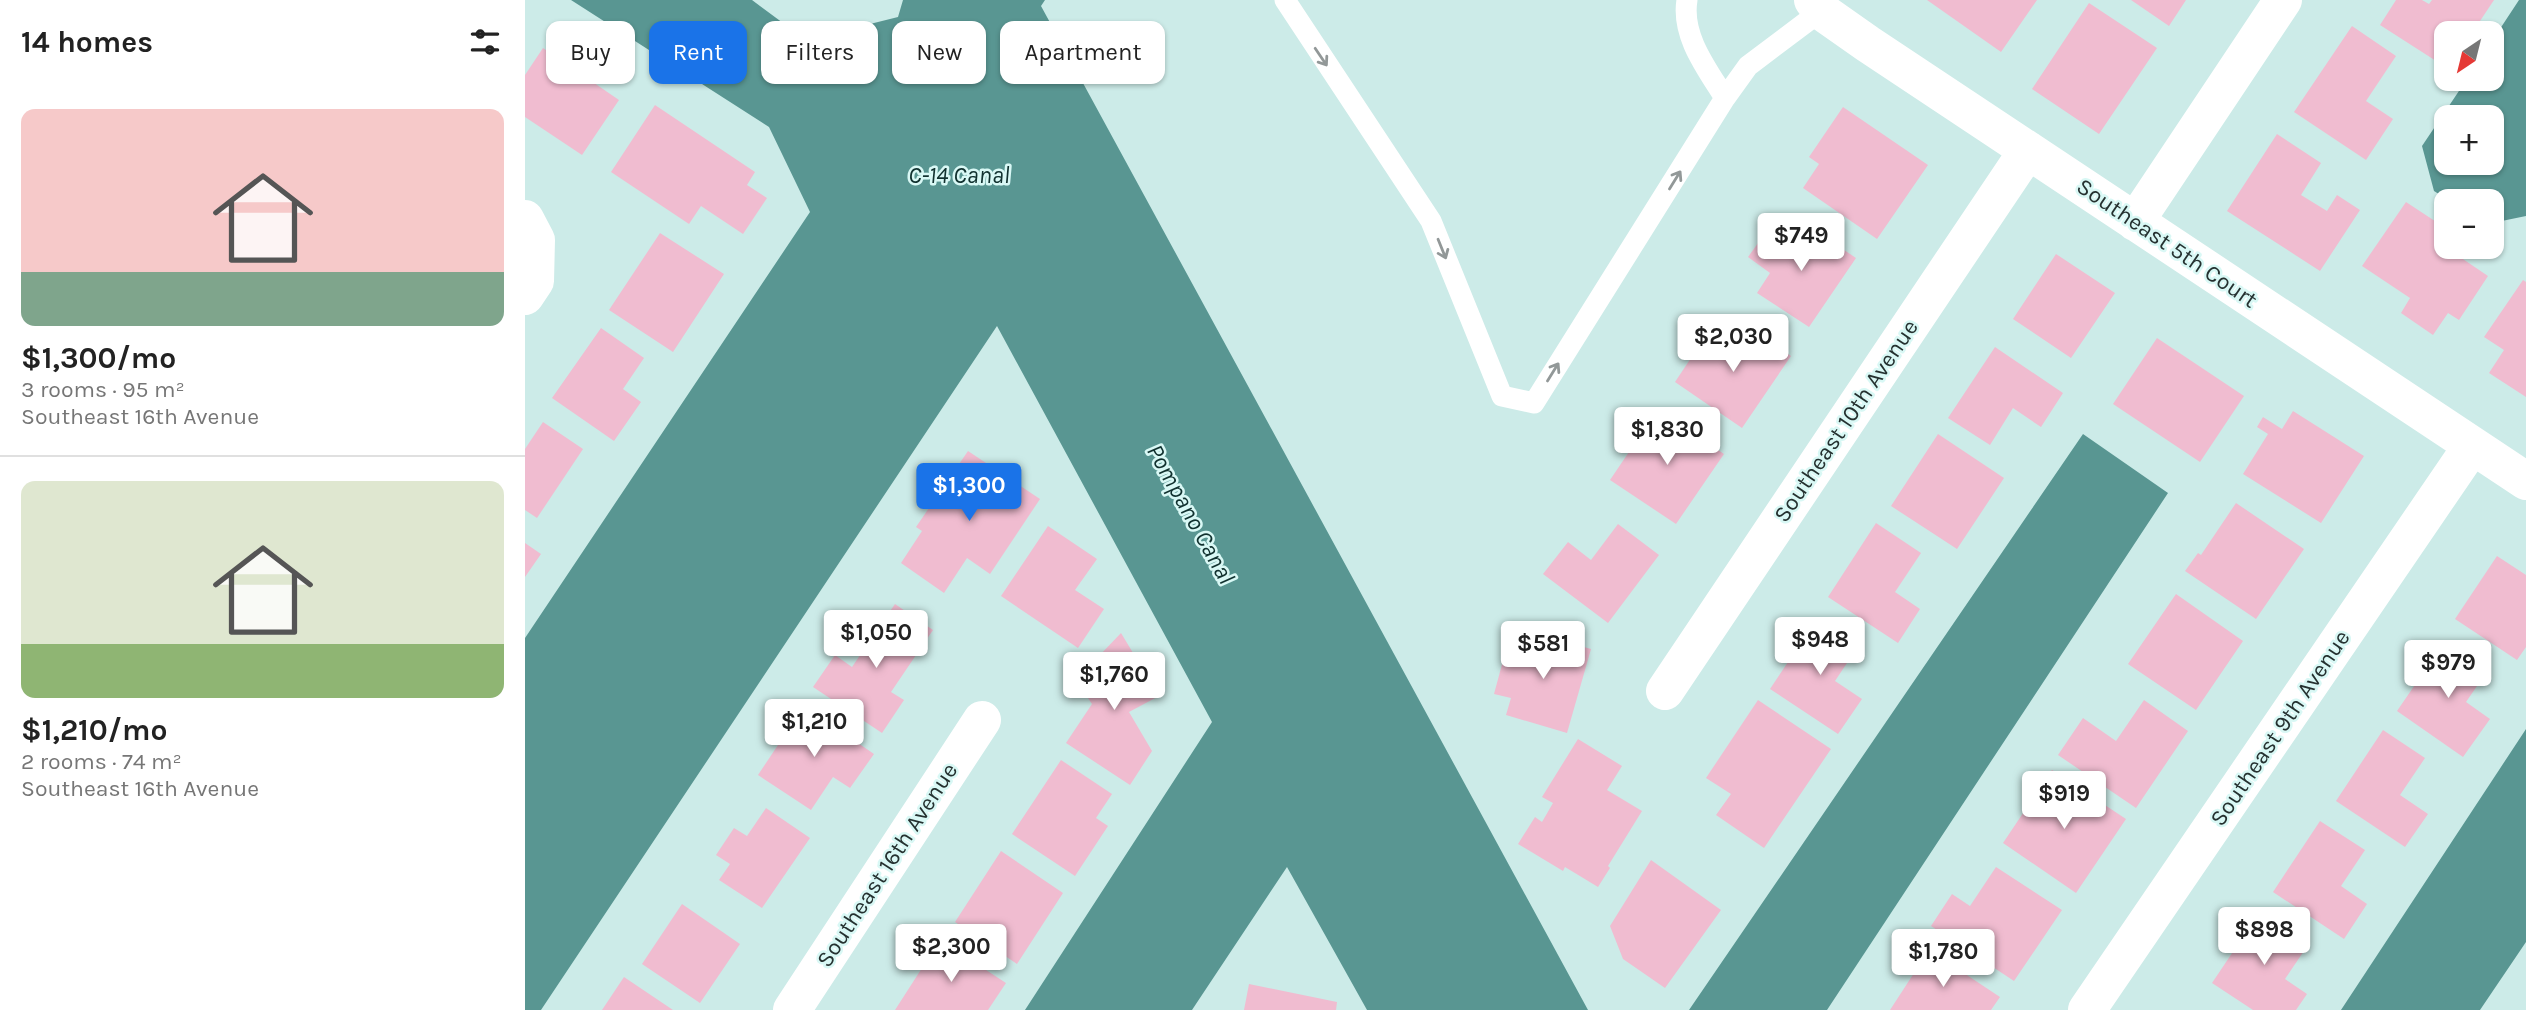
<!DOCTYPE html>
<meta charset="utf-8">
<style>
body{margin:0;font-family:Karla,sans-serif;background:#f2f2f2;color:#222;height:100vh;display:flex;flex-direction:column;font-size:26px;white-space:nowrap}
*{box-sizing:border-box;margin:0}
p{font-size:23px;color:#767676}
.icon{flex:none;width:38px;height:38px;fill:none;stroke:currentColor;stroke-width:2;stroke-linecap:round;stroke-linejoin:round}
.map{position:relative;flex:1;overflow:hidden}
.side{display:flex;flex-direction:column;background:#fff;width:525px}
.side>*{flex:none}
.guide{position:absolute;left:21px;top:21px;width:665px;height:63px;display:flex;gap:14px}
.needle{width:46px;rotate:215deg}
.tools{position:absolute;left:1909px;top:21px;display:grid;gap:14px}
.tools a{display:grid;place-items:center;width:70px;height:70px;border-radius:14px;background:#fff;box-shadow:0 2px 5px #0004;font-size:35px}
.price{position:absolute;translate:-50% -60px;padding:0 16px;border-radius:7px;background:#fff;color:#222;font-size:23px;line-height:46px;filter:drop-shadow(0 2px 4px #0008)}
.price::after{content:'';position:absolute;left:50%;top:42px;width:21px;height:16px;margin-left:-10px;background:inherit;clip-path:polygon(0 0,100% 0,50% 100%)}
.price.current{background:#1a73e8;color:#fff}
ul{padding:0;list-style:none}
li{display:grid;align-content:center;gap:14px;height:371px;padding:0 21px}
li+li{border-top:2px solid #e0e0e0}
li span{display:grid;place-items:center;height:217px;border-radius:14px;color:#555}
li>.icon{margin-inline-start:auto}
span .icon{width:126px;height:126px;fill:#fffc;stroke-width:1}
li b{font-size:30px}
h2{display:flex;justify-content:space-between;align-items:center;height:84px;padding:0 21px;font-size:30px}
.tag{padding:0 24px;border-radius:14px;background:#fff;box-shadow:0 2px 5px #0004;font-size:24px;line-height:63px}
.tag.current{background:#1a73e8;color:#fff}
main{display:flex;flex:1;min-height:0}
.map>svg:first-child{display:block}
</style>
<main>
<section class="side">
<h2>14 homes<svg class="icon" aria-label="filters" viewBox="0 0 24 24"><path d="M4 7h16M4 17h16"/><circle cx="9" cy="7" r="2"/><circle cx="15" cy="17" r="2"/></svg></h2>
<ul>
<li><span style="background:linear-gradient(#f6c9c9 75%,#7fa58c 0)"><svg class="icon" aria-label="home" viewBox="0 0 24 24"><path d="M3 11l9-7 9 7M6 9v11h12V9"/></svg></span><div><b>$1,300/mo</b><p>3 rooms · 95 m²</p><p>Southeast 16th Avenue</p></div></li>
<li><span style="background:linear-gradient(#dfe7d0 75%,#8fb573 0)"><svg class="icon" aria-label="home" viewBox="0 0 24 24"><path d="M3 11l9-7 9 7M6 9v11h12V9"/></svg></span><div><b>$1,210/mo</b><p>2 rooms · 74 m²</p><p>Southeast 16th Avenue</p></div></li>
</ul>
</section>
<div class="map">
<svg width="2001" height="1010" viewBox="0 0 2001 1010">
<rect width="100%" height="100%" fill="#ccebe8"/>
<path fill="#599692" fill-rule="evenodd" d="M46,0H227L281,40L373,17L378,0H520L516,6L1063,1010H842L762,867L667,1010H500L687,722L472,326L16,1010H0V638L285,212L244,127Z
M1994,0H2001V216L1967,223V201H1925L1909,191L1897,146L1942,79H1967V41ZM1967,117V163H1922V117Z
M1558,434L1643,493L1302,1010H1164Z
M2001,729V942L1955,1010H1816Z"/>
<path fill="#f0bcd0" d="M1402,0H1512L1476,52Z
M1606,0H1661L1644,26Z
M1871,0H1897L1904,4L1907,0H1969L1947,33H1922V68L1855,25Z
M1564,3L1632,48L1574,134L1507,89Z
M1827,26L1871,56L1841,101L1868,119L1841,160L1769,112Z
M18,48L94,100L57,155L0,117V75Z
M130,105L230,172L222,185L242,198L218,234L176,206L164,224L86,172Z
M1318,107L1403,165L1352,239L1278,188L1294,164L1284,157Z
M1752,134L1796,163L1776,195L1802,211L1812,195L1835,210L1795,271L1702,211Z
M1881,202L1922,229V247H1933L1929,253L1963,276L1934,320L1923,313L1908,335L1876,313L1885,298L1837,266Z
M1282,225L1331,258L1284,327L1232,293L1245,273L1223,257L1241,232L1266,249Z
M135,233L199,274L148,352L84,310Z
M1531,254L1590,293L1546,358L1488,319Z
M1998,280L2001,282V397L1964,373L1979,350L1959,337Z
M76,328L119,358L98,389L116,402L89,441L27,398Z
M1186,328L1214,347L1227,329L1266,356L1217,428L1150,382Z
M1632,338L1719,396L1675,462L1588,404Z
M1470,347L1538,393L1516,427L1488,408L1465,445L1423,418Z
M1133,409L1199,454L1151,524L1085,480Z
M1768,411L1839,456L1796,523L1718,474L1743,434L1732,427L1738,417L1757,429Z
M18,422L58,449L12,518L0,510V449Z
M1413,434L1479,478L1432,549L1366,506Z
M443,451L515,499L465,574L442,558L419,593L376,563L397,531L391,527Z
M1711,503L1779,549L1731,619L1660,571L1673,553L1676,555Z
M1351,523L1396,553L1370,592L1395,609L1373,643L1303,597Z
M1093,524L1134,555L1083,623L1018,574L1043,542L1066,560Z
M523,526L572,559L550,590L579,609L553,648L476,596Z
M0,543L16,554L0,577Z
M1972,556L2001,575V647L1992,660L1930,619Z
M1651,594L1718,641L1671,710L1603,664Z
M370,604L408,630L366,692L379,700L357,733L288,687L310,655L327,667Z
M1293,617L1334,645L1310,681L1337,699L1313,734L1245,689Z
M999,630L1066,649L1042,733L981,715L986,698L969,694L979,657L990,660Z
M596,633L634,696L604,712L627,751L605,785L541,743L567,704L551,680Z
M1920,641L1963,670L1941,702L1965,719L1938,757L1872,711Z
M1233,700L1306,749L1239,848L1191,815L1206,794L1181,778Z
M1619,700L1663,731L1611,808L1533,755L1558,718L1591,741Z
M279,706L349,754L325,788L308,777L286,810L233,775Z
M1858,730L1900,758L1875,795L1903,814L1880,847L1811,801Z
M1053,739L1097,766L1082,790L1117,811L1083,866L1085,868L1073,887L1040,867L1038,871L993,844L1010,817L1017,822L1028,803L1017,797Z
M536,760L587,794L571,818L583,826L550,876L487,834Z
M1527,770L1601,819L1551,893L1478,843Z
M241,808L285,838L237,908L194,880L205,864L191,855L209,828L222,836Z
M1795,821L1840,850L1816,886L1842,904L1819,939L1748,892Z
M476,851L538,893L492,964L430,922Z
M1126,860L1196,910L1140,988L1098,959L1085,926Z
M1471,867L1537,910L1489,981L1406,926L1427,894L1445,906Z
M157,904L215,944L175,1003L117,964Z
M1736,910L1785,942L1760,979L1782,994L1771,1010H1728L1687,983Z
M415,940L481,983L463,1010H370Z
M1404,950L1475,997L1466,1010H1365Z
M99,977L148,1010H77Z
M724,984L812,1002L811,1010H719Z"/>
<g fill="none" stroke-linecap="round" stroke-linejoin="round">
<path stroke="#fff" stroke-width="21" d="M760,0L906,221L977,396L1009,403L1200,98L1223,66L1296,11
M1162,0C1156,36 1182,69 1200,98"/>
<path stroke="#fff" stroke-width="38" d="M1288,0L1296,11L1343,44L2001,481
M0,219L11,240L10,281L0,296
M1610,222L1758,0
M1140,691L1503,150
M267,1010L457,720
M1562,1010L1947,446"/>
</g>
<defs><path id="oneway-shaft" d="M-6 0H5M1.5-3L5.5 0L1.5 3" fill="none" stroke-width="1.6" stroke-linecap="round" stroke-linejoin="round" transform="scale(1.75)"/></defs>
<g stroke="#929898">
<use href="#oneway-shaft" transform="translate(796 57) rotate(56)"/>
<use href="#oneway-shaft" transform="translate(1150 180) rotate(-58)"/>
<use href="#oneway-shaft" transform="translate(917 249) rotate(68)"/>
<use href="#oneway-shaft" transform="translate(1028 372) rotate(-58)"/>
</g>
<g text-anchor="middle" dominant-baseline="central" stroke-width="5" stroke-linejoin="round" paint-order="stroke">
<g font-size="23" fill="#253130" stroke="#d9f8f5">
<text transform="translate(1642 243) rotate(34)">Southeast 5th Court</text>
<text transform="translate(1321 421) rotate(-56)">Southeast 10th Avenue</text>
<text transform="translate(1755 728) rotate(-56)">Southeast 9th Avenue</text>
<text transform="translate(362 865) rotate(-57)">Southeast 16th Avenue</text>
</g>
<g font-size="24" font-style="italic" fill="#11312f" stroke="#d9f8f5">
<text x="434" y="175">C-14 Canal</text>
<text transform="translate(666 514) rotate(61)">Pompano Canal</text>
</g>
</g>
</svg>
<div class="tools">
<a><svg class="needle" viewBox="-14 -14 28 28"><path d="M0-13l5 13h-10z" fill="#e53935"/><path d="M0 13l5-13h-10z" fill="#767676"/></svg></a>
<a>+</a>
<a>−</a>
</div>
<b class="price" style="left:1276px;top:273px">$749</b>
<b class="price" style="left:1208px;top:374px">$2,030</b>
<b class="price" style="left:1142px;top:467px">$1,830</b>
<b class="price current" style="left:444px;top:523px">$1,300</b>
<b class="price" style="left:351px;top:670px">$1,050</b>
<b class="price" style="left:1295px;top:677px">$948</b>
<b class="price" style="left:1018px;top:681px">$581</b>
<b class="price" style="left:1923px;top:700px">$979</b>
<b class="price" style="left:589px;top:712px">$1,760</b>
<b class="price" style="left:289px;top:759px">$1,210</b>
<b class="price" style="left:1539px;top:831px">$919</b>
<b class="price" style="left:1739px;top:967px">$898</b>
<b class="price" style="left:426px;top:984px">$2,300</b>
<b class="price" style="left:1418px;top:989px">$1,780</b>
<div class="guide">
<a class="tag">Buy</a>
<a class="tag current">Rent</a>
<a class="tag">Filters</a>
<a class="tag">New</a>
<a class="tag">Apartment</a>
</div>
</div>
</main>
